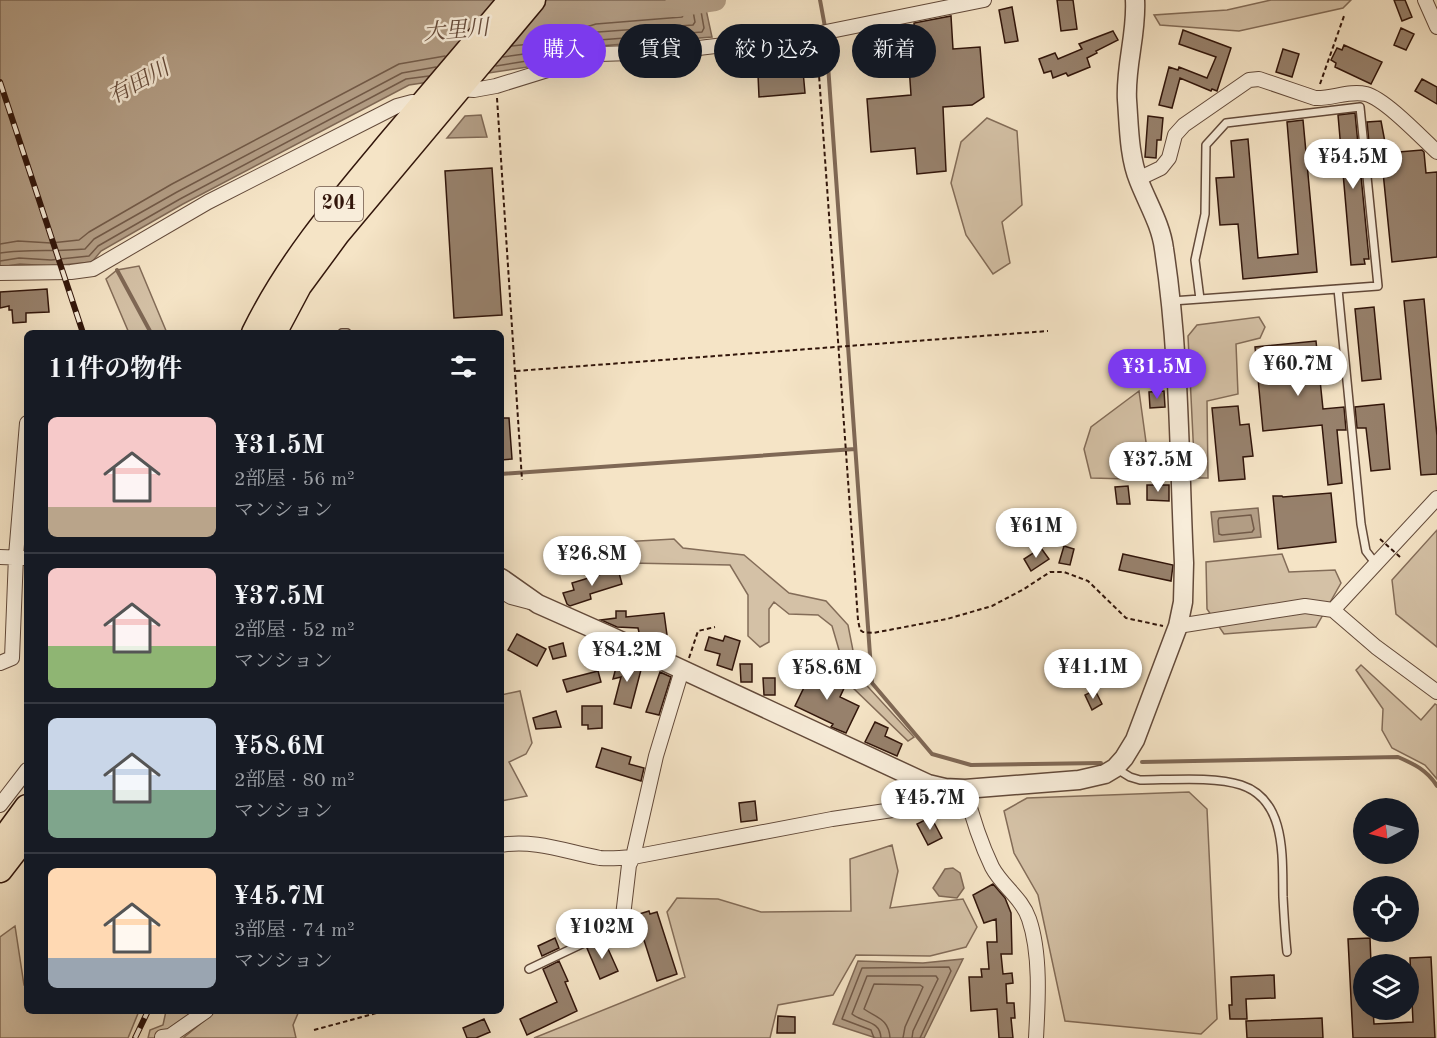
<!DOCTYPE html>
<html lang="ja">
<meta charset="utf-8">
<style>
body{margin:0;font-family:"Old Standard TT","Noto Serif JP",serif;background:#20242c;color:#f1f3f6;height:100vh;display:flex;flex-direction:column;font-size:22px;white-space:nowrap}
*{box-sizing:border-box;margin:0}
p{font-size:20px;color:#9ea1a6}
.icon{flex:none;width:33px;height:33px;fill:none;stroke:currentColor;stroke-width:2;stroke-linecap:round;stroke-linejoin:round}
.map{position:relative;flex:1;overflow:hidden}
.panel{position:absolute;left:24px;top:330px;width:480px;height:684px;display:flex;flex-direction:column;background:#171b24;border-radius:9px;box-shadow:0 6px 24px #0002}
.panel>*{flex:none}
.banner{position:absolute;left:522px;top:24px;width:570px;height:54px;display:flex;gap:12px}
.needle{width:39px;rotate:263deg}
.buttons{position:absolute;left:1353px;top:798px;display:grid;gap:12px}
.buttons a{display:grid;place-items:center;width:66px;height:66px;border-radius:50%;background:#171b24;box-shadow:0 6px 24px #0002;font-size:30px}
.price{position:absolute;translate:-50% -51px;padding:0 14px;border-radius:21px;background:#fff;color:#222;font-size:20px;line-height:39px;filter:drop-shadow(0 2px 3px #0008)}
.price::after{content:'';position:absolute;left:50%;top:36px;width:18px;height:14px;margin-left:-9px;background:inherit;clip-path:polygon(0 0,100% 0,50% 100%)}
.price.selected{background:#7c3aed;color:#fff}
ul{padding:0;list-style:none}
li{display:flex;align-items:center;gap:18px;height:150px;padding:0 24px}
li+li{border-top:2px solid #363941}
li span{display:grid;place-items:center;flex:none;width:168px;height:120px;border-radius:9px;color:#555}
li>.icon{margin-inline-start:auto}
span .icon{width:72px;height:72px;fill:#fffc;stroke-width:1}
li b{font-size:26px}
h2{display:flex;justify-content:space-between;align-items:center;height:72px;padding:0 24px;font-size:26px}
.chip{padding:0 21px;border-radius:27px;background:#171b24;box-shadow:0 6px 24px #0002;font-size:21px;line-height:54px}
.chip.selected{background:#7c3aed;color:#fff}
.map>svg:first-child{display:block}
</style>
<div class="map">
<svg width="1437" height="1038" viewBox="0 0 1437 1038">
<rect width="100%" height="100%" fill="#f5e4c6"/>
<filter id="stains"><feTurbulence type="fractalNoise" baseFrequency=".00333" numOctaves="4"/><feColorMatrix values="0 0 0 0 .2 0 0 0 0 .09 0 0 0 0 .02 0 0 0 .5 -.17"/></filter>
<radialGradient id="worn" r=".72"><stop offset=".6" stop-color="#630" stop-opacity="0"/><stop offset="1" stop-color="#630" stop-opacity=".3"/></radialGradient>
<path fill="#d4c1a6" stroke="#836c58" stroke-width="1.5" d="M1271,0H1351L1343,8L1239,31L1160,25L1154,15L1227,10Z
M987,118L1017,131L1022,205L1002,222L1010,263L993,274L966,235L951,183L961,142Z
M139,266L167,333H129L106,279L117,270Z
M1259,317L1265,327L1260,338L1236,344L1238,394L1207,401L1208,478H1195L1188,336L1197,325Z
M1139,391L1146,442L1130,479L1091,478L1084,449L1091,427Z
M1437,530V647L1396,614L1392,580Z
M674,539L683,548L744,555L789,593L826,601L848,625L858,676L914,737L908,741L849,684L832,626L818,615L789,614L774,602L769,609V642L760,647L748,636V595L730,565L629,563L613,549L621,542Z
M1282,554L1289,572L1335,570L1341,583L1316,627L1224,634L1207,609L1206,562Z
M1361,665L1421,720L1435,704L1437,705V779L1425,765L1392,748L1382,730L1383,709L1356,670Z
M520,691L532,743L526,754L509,762L527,796L501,801V695Z
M1189,792L1207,809L1217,1019L1201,1034L1065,1021L1038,895L1014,853L1004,811L1027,798Z
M892,845L898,871L890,908L963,899L977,927L966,947L930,956L856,955L833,995L778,1005L770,1038H534L685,977L667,912L677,898L718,899L761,912L851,911L850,859Z
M15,926L24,985H27V1011H139L128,1038H0V937Z
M166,1011H194L171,1027L173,1038H148L150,1030L163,1025Z
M216,1011H299L293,1025L296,1038H183Z"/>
<path fill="#b39e86" stroke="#7f6855" stroke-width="1.5" d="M0,0H704L712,37L599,46L534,66L409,85L183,204L101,251L92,262L51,266L20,264L0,267Z
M481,115L487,137L447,138L465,116Z
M1258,508L1261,537L1214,542L1211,512Z
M953,868L960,873L964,888L957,898L939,896L933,888L945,869Z
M963,959L924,1038H876L833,1024L858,961L923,963Z"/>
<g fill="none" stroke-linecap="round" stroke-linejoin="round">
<path stroke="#725a48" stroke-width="1.5" d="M512,46L530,44L596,24L682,17L684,14L682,0
M503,57L531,53L598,32L693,25L695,22L691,0
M496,66L533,60L599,40L702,32L704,28L699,0
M0,244L18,241L51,243L79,240L89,232L172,184L399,64L445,56
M0,253C28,249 56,252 85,249L94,239L177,192L402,73L436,67
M0,261L19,258L51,260L89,256L98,246L180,199L406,79L429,76
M1251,515L1254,529L1252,532L1222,535L1219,534L1218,521L1219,518Z
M874,1038L871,1030L842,1019L862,968L949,967L951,971L920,1038
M881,1038C880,1020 863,1023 852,1014L867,976H936L938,979L913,1031L912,1038
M890,1038C889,1019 877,1018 864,1009L874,984L920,985L923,987L905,1027L903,1038"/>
<path stroke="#7f6855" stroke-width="4" d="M820,0L825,27
M826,37L872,683L932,754L971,765L1101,763
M117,270L151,333
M501,474L855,449
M1142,762L1398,757C1414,764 1427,770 1437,786"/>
<path stroke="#b39e86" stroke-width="22" d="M675,6L715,0"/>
</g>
<path fill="#97816c" stroke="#32160b" stroke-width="1.5" d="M1057,0H1073L1077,29L1061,31Z
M1394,0H1405L1412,17L1402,21Z
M1012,7L1018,41L1005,43L999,10Z
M951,16L953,49L980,47L984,97L972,105L943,107L946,171L917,174L915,148L871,152L867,99L911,95L907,37L915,36L914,23Z
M1401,28L1414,34L1406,50L1394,45Z
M1183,30L1231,48L1217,91L1212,89L1211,91L1180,78L1172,108L1159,105L1169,67L1178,70L1179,67L1207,78L1216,57L1179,44Z
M1113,31L1118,40L1096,51L1097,53L1087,58L1090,67L1068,76L1066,73L1053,78L1051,71L1044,73L1039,59L1055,53L1058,59L1082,49L1079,44Z
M1344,45L1382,62L1371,84L1335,67L1336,63L1331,60L1337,48L1342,50Z
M1283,49L1299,54L1292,77L1276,72Z
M803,71L805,93L759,97L758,75Z
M1422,79L1437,87V104L1415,91Z
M1355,113L1369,259H1364L1365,264L1351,265L1338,115Z
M1148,116L1163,118L1161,140H1157L1156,158L1145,157Z
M1303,120L1317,272L1243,279L1238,224L1220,225L1216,178L1234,177L1231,141L1248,139L1258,258L1298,254L1287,122Z
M1381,121L1387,153L1422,150L1424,152L1426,173L1437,172V257L1392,262L1382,162L1371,163L1367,122Z
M492,168L502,315L454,318L445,171Z
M47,289L49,312L26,313V322L13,323L12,310H9V306L0,308V292Z
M1424,299L1437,436V474L1421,475L1404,301Z
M1374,307L1381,379L1362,381L1355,309Z
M1316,341L1323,409L1344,407L1346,430H1337L1342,483L1328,485L1322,425L1263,431L1255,347Z
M1164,391L1165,407L1150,408L1149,392Z
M1384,404L1390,469L1371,471L1366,428H1357L1355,407Z
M1238,406L1240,425L1249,424L1253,456L1243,457L1245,479L1219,481L1212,408Z
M501,418H509L512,459L501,460Z
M1148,448L1169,452L1167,469L1145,465Z
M1147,485H1169V501L1147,500Z
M1128,486L1130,504H1117L1115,487Z
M1331,493L1336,542L1278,549L1273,496H1282L1283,497Z
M1064,546L1074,549L1070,565L1059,563Z
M1041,548L1049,559L1031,571L1024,559Z
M1123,554L1173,565L1171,581L1119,570Z
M618,569L622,584L590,594L591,599L570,606L567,604L563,593L574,590L572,583Z
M616,611H626V617L664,613L667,635L640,637L638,628L617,627L601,620L616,618Z
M517,634L546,649L537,666L508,650Z
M725,636L740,641L732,670L717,665L720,654L705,650L709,637L723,641Z
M563,643L566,656L553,659L549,647Z
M618,660L642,666L631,708L614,704L621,677L613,679Z
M740,664H752V682H741Z
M814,667L832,675L830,679L845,686L840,697L859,706L846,733L831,727L833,724L795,706Z
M598,671L601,682L567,692L563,680Z
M660,672L671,677L659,715L646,712Z
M763,678H775V695H764Z
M1095,690L1102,704L1092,710L1085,695Z
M582,706H602V728L588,729V725H582Z
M556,711L561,727L536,729L533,718Z
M875,722L888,728L885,736L902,744L897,756L865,742Z
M602,748L631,757L629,764L644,768L641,781L596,767Z
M755,801L757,820L741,822L739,803Z
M931,817L942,838L928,845L917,824Z
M993,884L1005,898L1011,913L1012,954H1001L1003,974L1012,973L1013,983L1006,984L1007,1003H1014L1015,1018H1011L1013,1038H999L997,1009L971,1011L969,977H982L981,969H989L987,942H997L996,919L984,923L973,895Z
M649,911L650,914L657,912L677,974L657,981L636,915Z
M579,926L583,936L566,943L562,934Z
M555,938L559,948L542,956L538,946Z
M1370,938L1371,964H1364V1010H1373L1374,1024L1413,1022L1410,958L1431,957L1435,1038H1353L1348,939Z
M604,940L618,971L600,979L587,948Z
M559,961L568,981L565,982L577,1011L527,1035L520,1019L557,1002L543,969Z
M1274,975L1275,998L1246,999L1247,1019H1230L1229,1005H1232L1231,977Z
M778,1016L795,1017V1033H777Z
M1322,1018L1323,1038H1247L1246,1021Z
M484,1019L490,1032L476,1038H467L463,1028Z"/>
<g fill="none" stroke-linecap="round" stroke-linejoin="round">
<g stroke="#634a3a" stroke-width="10">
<path id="service" d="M1338,289L1361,524L1366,551L1376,564
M1172,301L1200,299L1378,286L1360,107L1226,123L1206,145L1205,214L1195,260L1200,299
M342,333H347
M1117,769L1130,777L1140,780C1169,780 1215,776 1241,785C1287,800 1282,858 1283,897C1284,916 1285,934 1287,952
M529,969L626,923L623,916"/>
</g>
<g stroke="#634a3a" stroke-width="16">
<path id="minor" d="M1425,0L1437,27
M458,89L474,90L496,86L599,54L665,52L816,34L984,0
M1138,179L1161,168L1169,158L1175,135L1184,125L1249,80L1259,79L1315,98C1332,99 1349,90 1366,94C1385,99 1421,137 1437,152
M0,273L71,272L93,269L208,202L397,106L412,102L423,104
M0,557L27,558
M501,591L511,597L530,602
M1333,610L1437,498
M1178,626L1305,606L1333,610L1376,647L1437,692
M0,663L12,658L16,556L27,423
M0,805L27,770
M501,845C534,839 567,852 600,858C610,859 622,858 633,857L832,819L946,802L965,789C971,813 981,844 992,867C1002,886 1022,898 1029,919C1041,954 1038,1002 1036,1038
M623,916L629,865L633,857L656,756L682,670
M162,1037L170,1036L206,1011"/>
</g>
<g stroke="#634a3a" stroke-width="21">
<path id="tertiary" d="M501,578L538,604L610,636L928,784L945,788L965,789L1079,780L1105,774L1115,768L1124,758L1135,740L1178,626L1183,602L1184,563C1179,459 1180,353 1164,249C1161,225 1148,204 1139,181C1129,157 1129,126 1127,100C1125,66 1137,34 1135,0"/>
</g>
<g stroke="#32160b" stroke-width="27">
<path id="trunk" d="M254,333C289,261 341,201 392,140C432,93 471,47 511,0
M274,333L299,286L338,233L533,0
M0,844L27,807
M0,870L27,835"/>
</g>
<path stroke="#32160b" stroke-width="2" stroke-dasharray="4.5 3" stroke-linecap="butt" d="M817,47L858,620L860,630L863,632L873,633L947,619L992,606L1024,589L1050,572H1064L1088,581L1126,618L1163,626
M1320,84L1344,16
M497,98L522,480
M516,371L1048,331
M689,658L698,631L715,627
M314,1030L384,1011"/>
<use href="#service" stroke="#f8edda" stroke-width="7"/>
<use href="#minor" stroke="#f8edda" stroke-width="14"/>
<use href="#tertiary" stroke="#f8edda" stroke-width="18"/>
<use href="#trunk" stroke="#f5e4c6" stroke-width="24"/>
<g stroke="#32160b" stroke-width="6">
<path id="rail" d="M0,82L83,333
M135,1038L148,1011"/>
</g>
<use href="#rail" stroke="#f8edda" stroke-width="4" stroke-dasharray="11" stroke-linecap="butt"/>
<path stroke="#32160b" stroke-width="2" stroke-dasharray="4.5 3" stroke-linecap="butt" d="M1380,539L1401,558"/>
</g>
<g text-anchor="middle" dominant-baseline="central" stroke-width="5" stroke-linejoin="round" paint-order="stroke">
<rect fill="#f8edda" stroke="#6d5649" stroke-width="1.5" x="315" y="187" width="48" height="34" rx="4.5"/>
<g font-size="20" font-weight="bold" fill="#32160b">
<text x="339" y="204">204</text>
</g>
<g font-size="22" font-style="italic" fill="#664c3c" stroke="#f8edda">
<text transform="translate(456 31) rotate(-5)">大里川</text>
<text transform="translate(139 83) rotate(-29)">有田川</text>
</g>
</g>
<rect width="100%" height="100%" filter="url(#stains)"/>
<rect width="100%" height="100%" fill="url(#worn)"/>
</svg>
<div class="buttons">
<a><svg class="needle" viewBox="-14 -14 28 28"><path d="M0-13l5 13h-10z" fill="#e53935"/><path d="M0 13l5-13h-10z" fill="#9ea1a6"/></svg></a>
<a><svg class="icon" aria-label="locate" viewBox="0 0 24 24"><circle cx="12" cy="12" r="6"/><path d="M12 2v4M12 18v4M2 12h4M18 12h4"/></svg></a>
<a><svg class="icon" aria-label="layers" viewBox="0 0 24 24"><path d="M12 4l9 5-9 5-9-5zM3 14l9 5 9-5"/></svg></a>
</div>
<b class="price" style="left:1353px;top:190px">¥54.5M</b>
<b class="price" style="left:1298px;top:397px">¥60.7M</b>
<b class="price selected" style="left:1157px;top:400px">¥31.5M</b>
<b class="price" style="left:1158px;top:493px">¥37.5M</b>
<b class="price" style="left:1036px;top:559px">¥61M</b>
<b class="price" style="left:592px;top:587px">¥26.8M</b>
<b class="price" style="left:627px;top:683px">¥84.2M</b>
<b class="price" style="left:1093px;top:700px">¥41.1M</b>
<b class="price" style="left:827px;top:701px">¥58.6M</b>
<b class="price" style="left:930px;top:831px">¥45.7M</b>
<b class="price" style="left:602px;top:960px">¥102M</b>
<div class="banner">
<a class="chip selected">購入</a>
<a class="chip">賃貸</a>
<a class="chip">絞り込み</a>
<a class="chip">新着</a>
</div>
<section class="panel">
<h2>11件の物件<svg class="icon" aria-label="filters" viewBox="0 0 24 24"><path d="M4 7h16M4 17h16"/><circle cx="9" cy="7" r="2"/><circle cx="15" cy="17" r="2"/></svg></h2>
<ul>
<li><span style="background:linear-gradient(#f6c9c9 75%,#b9a48a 0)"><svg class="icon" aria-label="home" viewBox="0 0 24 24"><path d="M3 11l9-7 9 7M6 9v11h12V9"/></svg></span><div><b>¥31.5M</b><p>2部屋 · 56 m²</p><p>マンション</p></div></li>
<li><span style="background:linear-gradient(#f6c9c9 65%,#8fb573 0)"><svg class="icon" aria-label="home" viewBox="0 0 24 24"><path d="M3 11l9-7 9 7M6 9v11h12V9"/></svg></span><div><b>¥37.5M</b><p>2部屋 · 52 m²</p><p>マンション</p></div></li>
<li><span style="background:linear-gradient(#c9d6e8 60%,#7fa58c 0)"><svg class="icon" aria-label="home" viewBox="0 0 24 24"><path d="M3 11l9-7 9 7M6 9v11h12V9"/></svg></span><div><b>¥58.6M</b><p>2部屋 · 80 m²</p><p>マンション</p></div></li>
<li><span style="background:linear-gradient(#ffd9b3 75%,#9aa5b1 0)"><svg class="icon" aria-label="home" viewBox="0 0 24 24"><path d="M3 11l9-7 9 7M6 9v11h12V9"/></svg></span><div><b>¥45.7M</b><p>3部屋 · 74 m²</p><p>マンション</p></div></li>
</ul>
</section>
</div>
